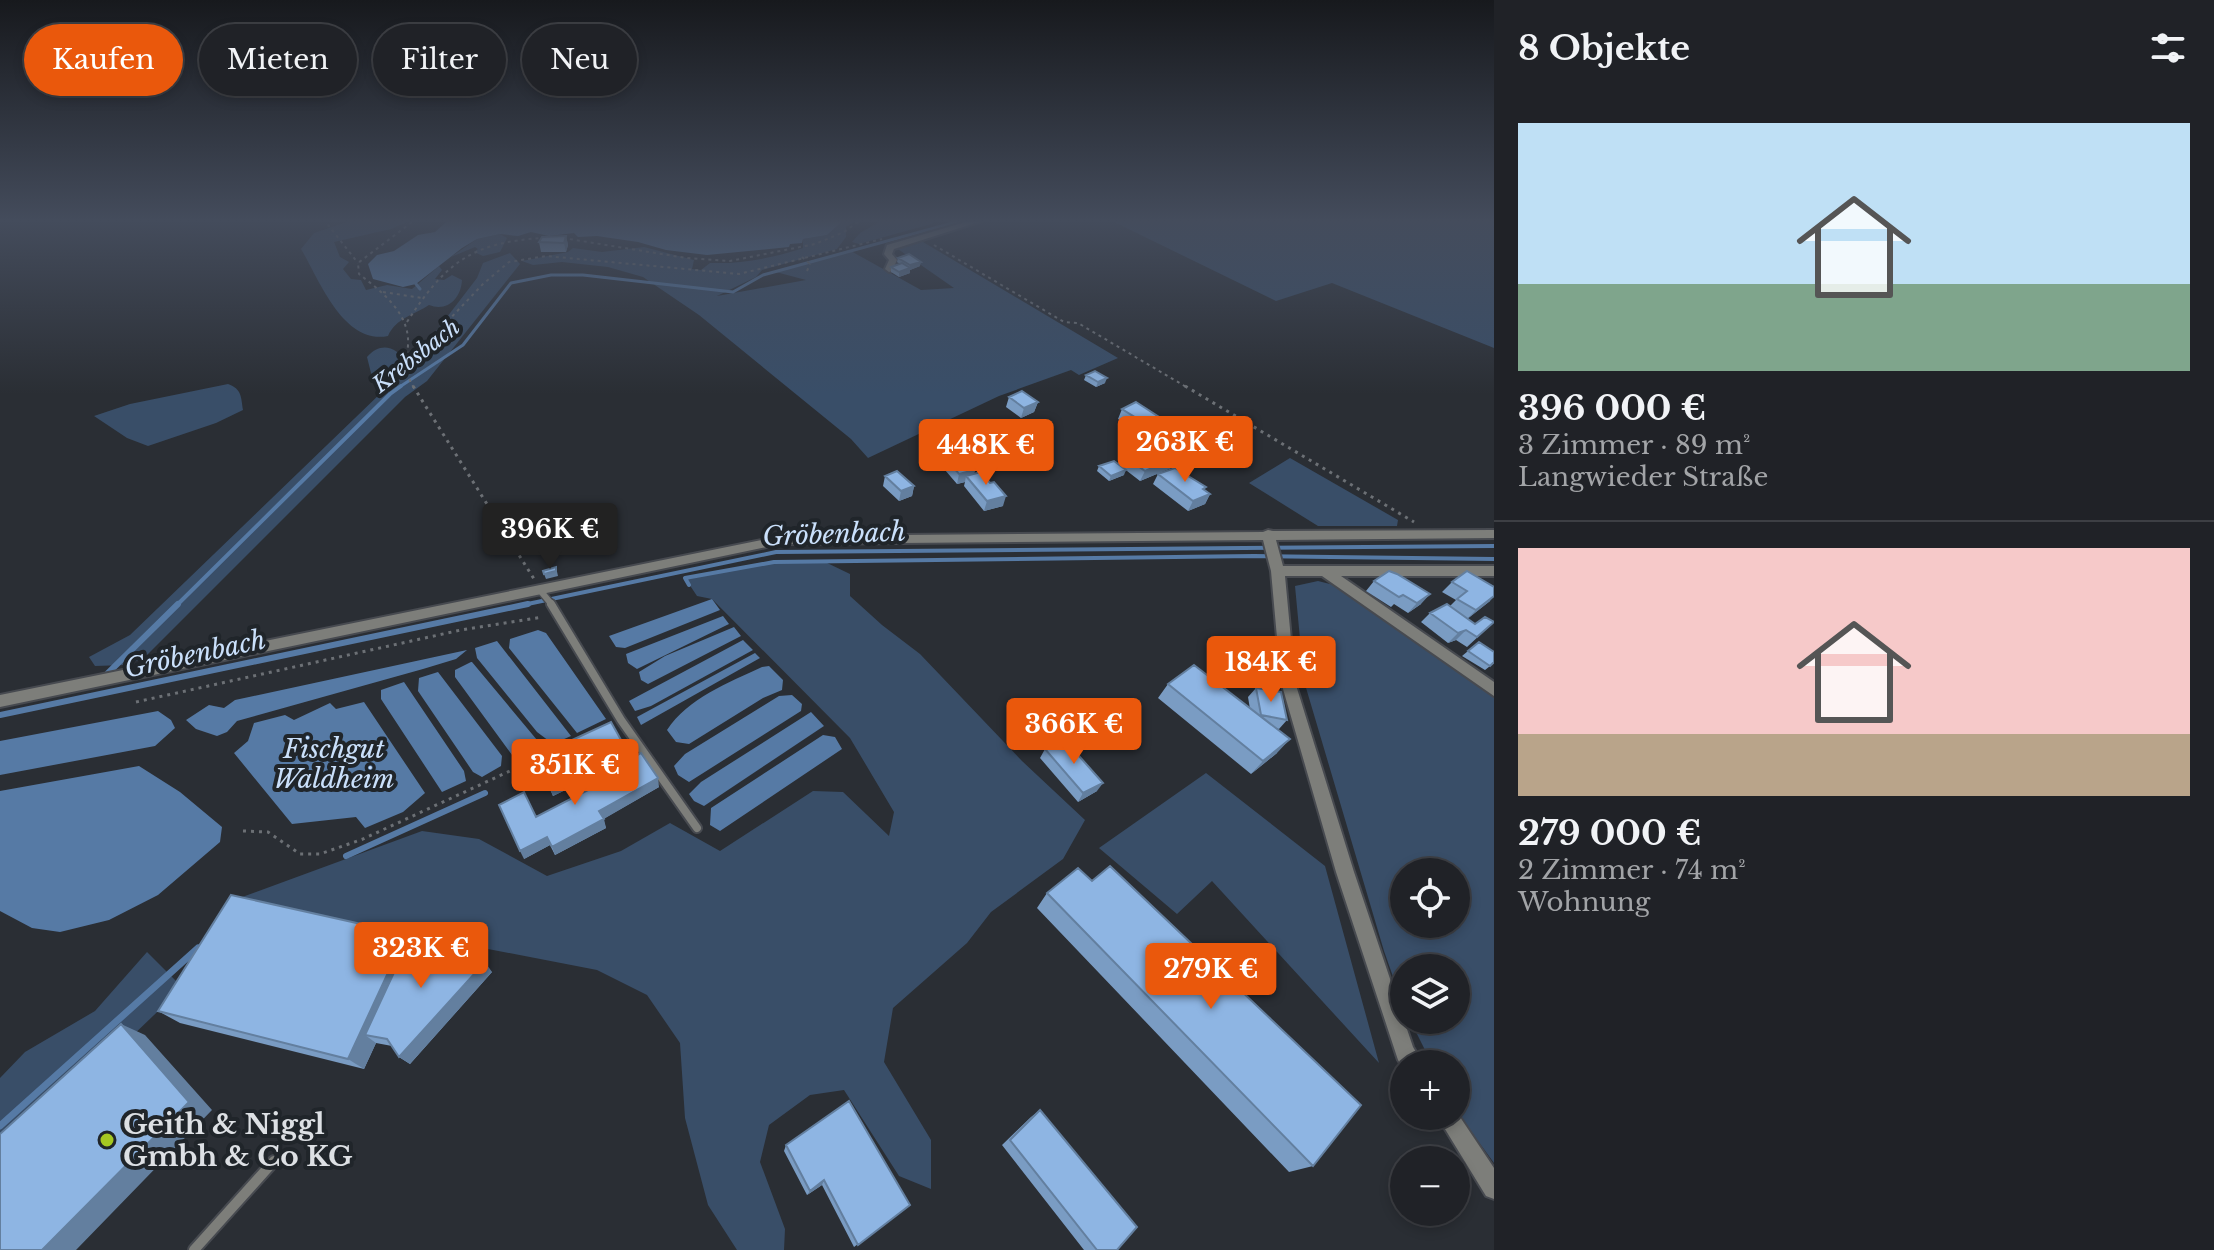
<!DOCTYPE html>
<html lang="de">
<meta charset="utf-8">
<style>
body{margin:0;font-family:"Libre Baskerville",serif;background:#282a2f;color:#f1f3f6;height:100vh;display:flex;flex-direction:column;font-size:30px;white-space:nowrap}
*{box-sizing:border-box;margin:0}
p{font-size:26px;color:#a2a4a7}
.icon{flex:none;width:44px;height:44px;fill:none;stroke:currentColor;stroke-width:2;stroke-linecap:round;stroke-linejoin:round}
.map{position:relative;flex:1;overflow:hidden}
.side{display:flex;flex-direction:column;background:#202227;width:720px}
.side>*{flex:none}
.banner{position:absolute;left:24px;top:24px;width:760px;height:72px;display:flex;gap:16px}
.controls{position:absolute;left:1390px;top:858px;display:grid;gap:16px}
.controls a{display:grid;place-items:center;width:80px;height:80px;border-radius:50%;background:#202227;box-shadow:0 4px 12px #0003,0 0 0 2px #3d3f44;font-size:40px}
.price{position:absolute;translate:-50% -68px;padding:0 18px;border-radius:8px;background:#ea580c;color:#fff;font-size:26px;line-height:52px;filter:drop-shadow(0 2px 4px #0008)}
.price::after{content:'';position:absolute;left:50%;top:48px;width:24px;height:18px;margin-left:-12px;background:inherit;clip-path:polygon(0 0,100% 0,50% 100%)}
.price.current{background:#222;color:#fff}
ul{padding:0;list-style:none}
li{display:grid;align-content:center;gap:16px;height:424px;padding:0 24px}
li+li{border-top:2px solid #3d3f44}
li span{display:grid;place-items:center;height:248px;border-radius:0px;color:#555}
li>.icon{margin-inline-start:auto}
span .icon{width:144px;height:144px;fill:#fffc;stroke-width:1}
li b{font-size:34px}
h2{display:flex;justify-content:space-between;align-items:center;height:96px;padding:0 24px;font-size:34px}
.tag{padding:0 28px;border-radius:36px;background:#202227;box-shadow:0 4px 12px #0003,0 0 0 2px #3d3f44;font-size:28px;line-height:72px}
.tag.current{background:#ea580c;color:#fff}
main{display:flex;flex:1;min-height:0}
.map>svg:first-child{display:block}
</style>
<main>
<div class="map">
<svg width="1494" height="1250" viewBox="0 0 1494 1250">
<rect width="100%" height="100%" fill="#2a2e34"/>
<path fill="#394e68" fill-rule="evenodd" d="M356,219L411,220L391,229L334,242L340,257L349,262L343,269L351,279L361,280L366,290L387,285L412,289L439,266L442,270L435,279L444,280L452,275L462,280C461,299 447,312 429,305C414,315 396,318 388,336C343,345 319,279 301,249L314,233Z
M845,219H858L846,227V237L837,249L762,270L756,277L717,296L806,280L776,272L849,250L921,290L954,288L895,247L918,239L1118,358L1079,375L1071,370L999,396L868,458L851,439L699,315L643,277L608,267L562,262L533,265L522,261L568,252L573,248L602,252L644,247L694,260L692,269L701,270L710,263C741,264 774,258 803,248V239L827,235Z
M884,219H937L931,224L859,244L852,242L860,233Z
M1108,219H1494V348L1332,283L1276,301Z
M500,234L507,238L500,252L483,256L474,252L478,249L475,247L451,257L477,239Z
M510,253L520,264L427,381L405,397L144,658L125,665L95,666L89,657L130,635L383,391L371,373L367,357C381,341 396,347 407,362L414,360L477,278L483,263Z
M228,384C242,389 241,397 243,410L216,423L148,446L127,438L94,416L130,404Z
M1290,458L1398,520L1397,526H1318L1249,483Z
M823,561L850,574V596L882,625L920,654L1022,761L1085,820L1063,859L991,912L967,943L893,1008L884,1062L931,1140V1189L899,1176L844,1090L810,1095L769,1125L760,1162L785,1229L784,1250H737L708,1205L685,1118L680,1043L647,995L597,970L234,900L422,831L479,839L547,876L621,851L670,823L720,851L813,791L843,792L889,836L894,812L850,738L712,599L697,596L685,578L774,562Z
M1318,581L1346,588L1494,693V1163L1456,1111V1064H1432L1410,1020H1456V968H1404V1008L1384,951L1304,681L1295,586ZM1404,872H1456V924H1404Z
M1206,773L1325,866L1379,1063L1212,881L1177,914L1099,848Z
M147,952L179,984L178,992L78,1088L0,1156V1078L25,1052L95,1011Z"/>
<path fill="#567aa5" d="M444,219H845L827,235L803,239L802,243L790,244L789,247L707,255L666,250L638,242L597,236L578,237L574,233L549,236L531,232L518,236L500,234L477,239L462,248L416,284L403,287L373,279L368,264L377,255L394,251L418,235L435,232L446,222Z
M712,599L720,610L625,648L616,647L609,636Z
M723,616L729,624L637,669L628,663L626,654Z
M734,627L741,636L648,684L641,680L639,672L665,656Z
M538,630L546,633L606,719L577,733L509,648L510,639Z
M743,640L753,650L651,706L635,711L629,701Z
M497,641L571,736L553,744L537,732L477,658L475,648Z
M467,650L456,659L423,669L237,721L227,732L217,736L196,729L186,720L209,705L224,708L235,700Z
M755,653L760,658L641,725L637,717Z
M471,662H472L542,746L515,759L455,677V670Z
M769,666L783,680L782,690L763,698L689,744L676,742L667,730C688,698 728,683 762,667Z
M438,672L502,756L501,766L482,777L473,772L418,691L419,678Z
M404,682L464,771L466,781L442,792L381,699V690Z
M792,695L802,704L801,711L689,782L678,775L674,766L685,754L779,696Z
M364,702L425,793L403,812L365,828L356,817L292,824L234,753L248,741L254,723L285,715L294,720L330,703L336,709Z
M158,711L171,720L175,728L155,746L0,775V741Z
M811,712L824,726L704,806L694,801L689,794L701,782Z
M823,735L835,737L842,749L720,831L710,825L711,808Z
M139,766L180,792L222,827L220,842L158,895L109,920L60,932L32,928L0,911V791Z"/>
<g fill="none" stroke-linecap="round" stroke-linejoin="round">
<path stroke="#567aa5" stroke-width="3" d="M416,284L420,289
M398,388L463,345L511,283L551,275H583L733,292L763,275L960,221"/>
<path stroke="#567aa5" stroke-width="4" d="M689,585L685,578L774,562L1254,556L1494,559
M176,606L390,394L401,386
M518,606L776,552L1494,546"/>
<path stroke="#567aa5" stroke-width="6" d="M108,673L178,604
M0,715L528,604
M346,856L485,793"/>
<path stroke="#567aa5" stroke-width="7" d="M0,1126L198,948"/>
<g stroke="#474a50" stroke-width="9">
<path id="lane-far2" d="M539,589L553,606"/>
</g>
<g stroke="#474a50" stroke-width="12">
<path id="lane-far1" d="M551,604L621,720L697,828"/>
</g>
<g stroke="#474a50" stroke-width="14">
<path id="lane" d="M194,1250L274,1161"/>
</g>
<g stroke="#474a50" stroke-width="4">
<path id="street" d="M976,219H988L894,249L892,254L897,260L892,271L889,272L885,269L889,260L884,254L887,245Z
M1268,530L1273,531L1494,530V538L1276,540L1283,566H1494V576H1341L1494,682V696L1322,576H1285L1295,682L1354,872L1413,1047L1423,1064H1404V1069L1398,1060L1336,872L1281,682L1271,571L1263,540L781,544L0,707V695L781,536L1263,532Z
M1456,1111L1494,1168V1199L1486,1196L1437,1116H1456Z"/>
</g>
<path stroke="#6c7075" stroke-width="2" stroke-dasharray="3 4" stroke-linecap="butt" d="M327,219L325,221L358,263
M563,238L686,258L730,261L815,244L844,232L862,219
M934,245L1064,322L1078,323L1188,388
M807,271L810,264
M383,292L422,298
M407,322C445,263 472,242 543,238
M404,367L483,284L509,262L546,256L739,274L882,239
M414,388C404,372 407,363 408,345C410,313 382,292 359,274L358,263L416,219"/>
<path stroke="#6c7075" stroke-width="3" stroke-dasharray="3 5" stroke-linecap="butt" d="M413,386L534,579
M1185,386L1414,522
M136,702L461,630L543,617
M243,831L268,832L300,854H320L363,839L538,758"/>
<use href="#lane-far2" stroke="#7d7e7a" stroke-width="6"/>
<use href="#lane-far1" stroke="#7d7e7a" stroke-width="8"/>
<use href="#lane" stroke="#7d7e7a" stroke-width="10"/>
<use href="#street" fill="#7d7e7a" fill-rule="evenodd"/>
<path stroke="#6c7075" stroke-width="2" stroke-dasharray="3 4" stroke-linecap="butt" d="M802,257L810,264"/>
</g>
<path fill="#7a9cc3" d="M566,236L568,245L566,252H541L539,242Z
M898,258L920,266L910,270V273L899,277L891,272V267L900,264L897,262Z
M1086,375L1105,383L1096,387L1084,380Z
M1009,397L1038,402L1034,412L1021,418L1006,407Z
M1122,409L1159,417L1155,427L1141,434L1118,419Z
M941,453L975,470L974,474L1003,506L984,511L964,486L965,482L957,484L939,463Z
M1122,454L1171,468L1140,481L1118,464Z
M1099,466L1124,475L1109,481L1097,471Z
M1158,474L1210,494L1205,504L1188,511L1153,484Z
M885,476L914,486L912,496L899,501L883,486Z
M1374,581L1421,604L1408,613L1394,604L1391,607L1366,591Z
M1452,582L1490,601L1467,619L1475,624L1494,622L1467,647L1456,640L1448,643L1421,622L1430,613L1450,606L1456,600L1442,592Z
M1479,642L1494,663L1485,670L1462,656Z
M1168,684L1250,709L1248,697L1256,688L1287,720L1279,729L1275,728L1277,753L1251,774L1158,698Z
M1045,749L1097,791L1078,802L1040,758Z
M535,757L628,760L659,787L603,819L606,828L555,855L550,845L524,859L536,817L615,776L613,768L625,761L553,796Z
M1047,893L1313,1166L1289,1172L1037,908Z
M406,934L410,938L492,972L410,1064L399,1057L392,1046L376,1043L364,1069L180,1023L158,1011Z
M1040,1110L1117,1250H1084L1002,1145L1031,1117Z
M786,1145L910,1205L854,1247L822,1185L807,1195L784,1151Z"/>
<path fill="#637f9f" d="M566,236L568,245L566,252L564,243Z
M921,262L920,266L910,270V273L899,277V272L909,269L910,265Z
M1107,378L1105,383L1096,387L1098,382Z
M1038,402L1034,412L1021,418L1024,408Z
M1159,417L1155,427L1141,434L1146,424Z
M1176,458L1171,468L1140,481L1145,471Z
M975,470L972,480L966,476L965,482L957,484L959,474Z
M1126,470L1124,475L1109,481L1111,476Z
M914,486L912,496L899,501L901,491Z
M1210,494L1205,504L1188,511L1193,501Z
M1006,496L1003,506L984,511L987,501Z
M556,567L558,576L546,579L544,574Z
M1430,594L1421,604L1408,613L1417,603Z
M1494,596L1490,601L1466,620L1476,610Z
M1466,630L1456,640L1448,643L1458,633Z
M1290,739L1277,753L1251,774L1263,761Z
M625,747L628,760L553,796L548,783Z
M658,778L659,787L602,820L599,811Z
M1103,783L1097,791L1078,802L1083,793Z
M604,819L606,828L555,855L552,847Z
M547,837L550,845L524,859L520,851Z
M406,934L419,948L365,1035L376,1043L364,1069L348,1059Z
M485,962L492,972L410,1064L399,1057Z
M121,1024L145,1035L212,1110L76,1250H42Z
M824,1180L822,1185L807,1195L810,1191Z"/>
<path fill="#8eb5e3" stroke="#637f9f" stroke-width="2" d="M566,236L564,243L539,242L542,237Z
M909,254L921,262L910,265L898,258Z
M902,263L910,268L899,272L891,267Z
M1095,371L1107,378L1098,382L1086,375Z
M1022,391L1038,402L1024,408L1009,397Z
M1136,402L1159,417L1146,424L1122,409Z
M1153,442L1176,458L1145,471L1122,454Z
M956,449L975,470L959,474L941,453Z
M1114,461L1126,470L1111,476L1099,466Z
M1175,468L1206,487L1203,489L1210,494L1193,501L1158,474Z
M897,471L914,486L901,491L885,476Z
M981,472L990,483L994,482L1006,496L987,501L966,476Z
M556,567V571L544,574L543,571Z
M1389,571L1397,574L1430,594L1417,603L1403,595L1399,597L1374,581Z
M1467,571L1494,587V596L1476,610L1457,599L1467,591L1452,582Z
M1447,604L1475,624L1485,617L1494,622L1477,637L1466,630L1458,633L1430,613Z
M1479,642L1494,652V662L1490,666L1468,651Z
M1194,665L1290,739L1263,761L1168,684Z
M1256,688L1281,692L1287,720L1261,715Z
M611,722L625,747L548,783L535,757Z
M1064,739L1103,783L1083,793L1045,749Z
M641,753L658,778L599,811L604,819L552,847L547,837L520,851L499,805L524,792L536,817L617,775L613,768Z
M1110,866L1361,1105L1313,1166L1047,893L1078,868L1092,881Z
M231,895L406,934L348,1059L158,1011Z
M410,938L470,947L485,962L399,1057L387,1039L365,1035Z
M121,1024L189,1102L42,1250H0V1134Z
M849,1101L910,1205L858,1245L824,1180L810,1191L786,1145Z
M1040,1110L1137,1227L1117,1250H1097L1010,1140Z"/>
<linearGradient id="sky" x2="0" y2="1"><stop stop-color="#17191d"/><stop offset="0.56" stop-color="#444c5c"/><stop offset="1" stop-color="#444c5c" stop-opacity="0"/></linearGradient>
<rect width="1494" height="394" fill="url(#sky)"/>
<circle fill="#a5c822" stroke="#20252a" stroke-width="3" cx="107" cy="1140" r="8"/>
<g text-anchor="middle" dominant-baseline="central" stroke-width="8" stroke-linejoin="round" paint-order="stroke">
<g font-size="22" font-style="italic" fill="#cae0fb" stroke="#20252a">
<text transform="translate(416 356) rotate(-38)">Krebsbach</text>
</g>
<g font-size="26" font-style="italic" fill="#cae0fb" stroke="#20252a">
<text transform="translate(834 534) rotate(-2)">Gröbenbach</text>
<text transform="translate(195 654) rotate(-12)">Gröbenbach</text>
<text x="334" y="749">Fischgut<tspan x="334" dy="30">Waldheim</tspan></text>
</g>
<g font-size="28" font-weight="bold" fill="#dde0e4" stroke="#20252a" text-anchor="start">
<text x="123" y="1124">Geith &amp; Niggl<tspan x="123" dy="32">Gmbh &amp; Co KG</tspan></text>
</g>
</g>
</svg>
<div class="controls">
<a><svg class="icon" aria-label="locate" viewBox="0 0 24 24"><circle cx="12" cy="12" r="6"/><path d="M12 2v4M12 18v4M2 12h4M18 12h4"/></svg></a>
<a><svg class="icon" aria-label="layers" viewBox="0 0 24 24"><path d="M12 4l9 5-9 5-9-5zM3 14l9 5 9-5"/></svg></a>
<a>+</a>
<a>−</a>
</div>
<b class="price" style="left:1185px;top:484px">263K €</b>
<b class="price" style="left:986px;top:487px">448K €</b>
<b class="price current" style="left:550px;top:571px">396K €</b>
<b class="price" style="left:1271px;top:704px">184K €</b>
<b class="price" style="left:1074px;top:766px">366K €</b>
<b class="price" style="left:575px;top:807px">351K €</b>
<b class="price" style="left:421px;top:990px">323K €</b>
<b class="price" style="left:1211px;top:1011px">279K €</b>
<div class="banner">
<a class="tag current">Kaufen</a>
<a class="tag">Mieten</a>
<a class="tag">Filter</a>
<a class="tag">Neu</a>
</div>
</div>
<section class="side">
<h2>8 Objekte<svg class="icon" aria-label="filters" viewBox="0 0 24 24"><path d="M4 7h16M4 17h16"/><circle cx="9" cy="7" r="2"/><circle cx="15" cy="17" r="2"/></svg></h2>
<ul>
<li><span style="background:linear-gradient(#bfe0f5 65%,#7fa58c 0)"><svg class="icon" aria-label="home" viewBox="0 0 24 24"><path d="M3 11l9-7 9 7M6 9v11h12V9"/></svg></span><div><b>396 000 €</b><p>3 Zimmer · 89 m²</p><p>Langwieder Straße</p></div></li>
<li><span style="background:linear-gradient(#f6c9c9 75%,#b9a48a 0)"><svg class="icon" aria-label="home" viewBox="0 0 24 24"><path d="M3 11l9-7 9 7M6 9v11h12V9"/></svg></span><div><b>279 000 €</b><p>2 Zimmer · 74 m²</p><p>Wohnung</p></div></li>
</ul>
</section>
</main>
